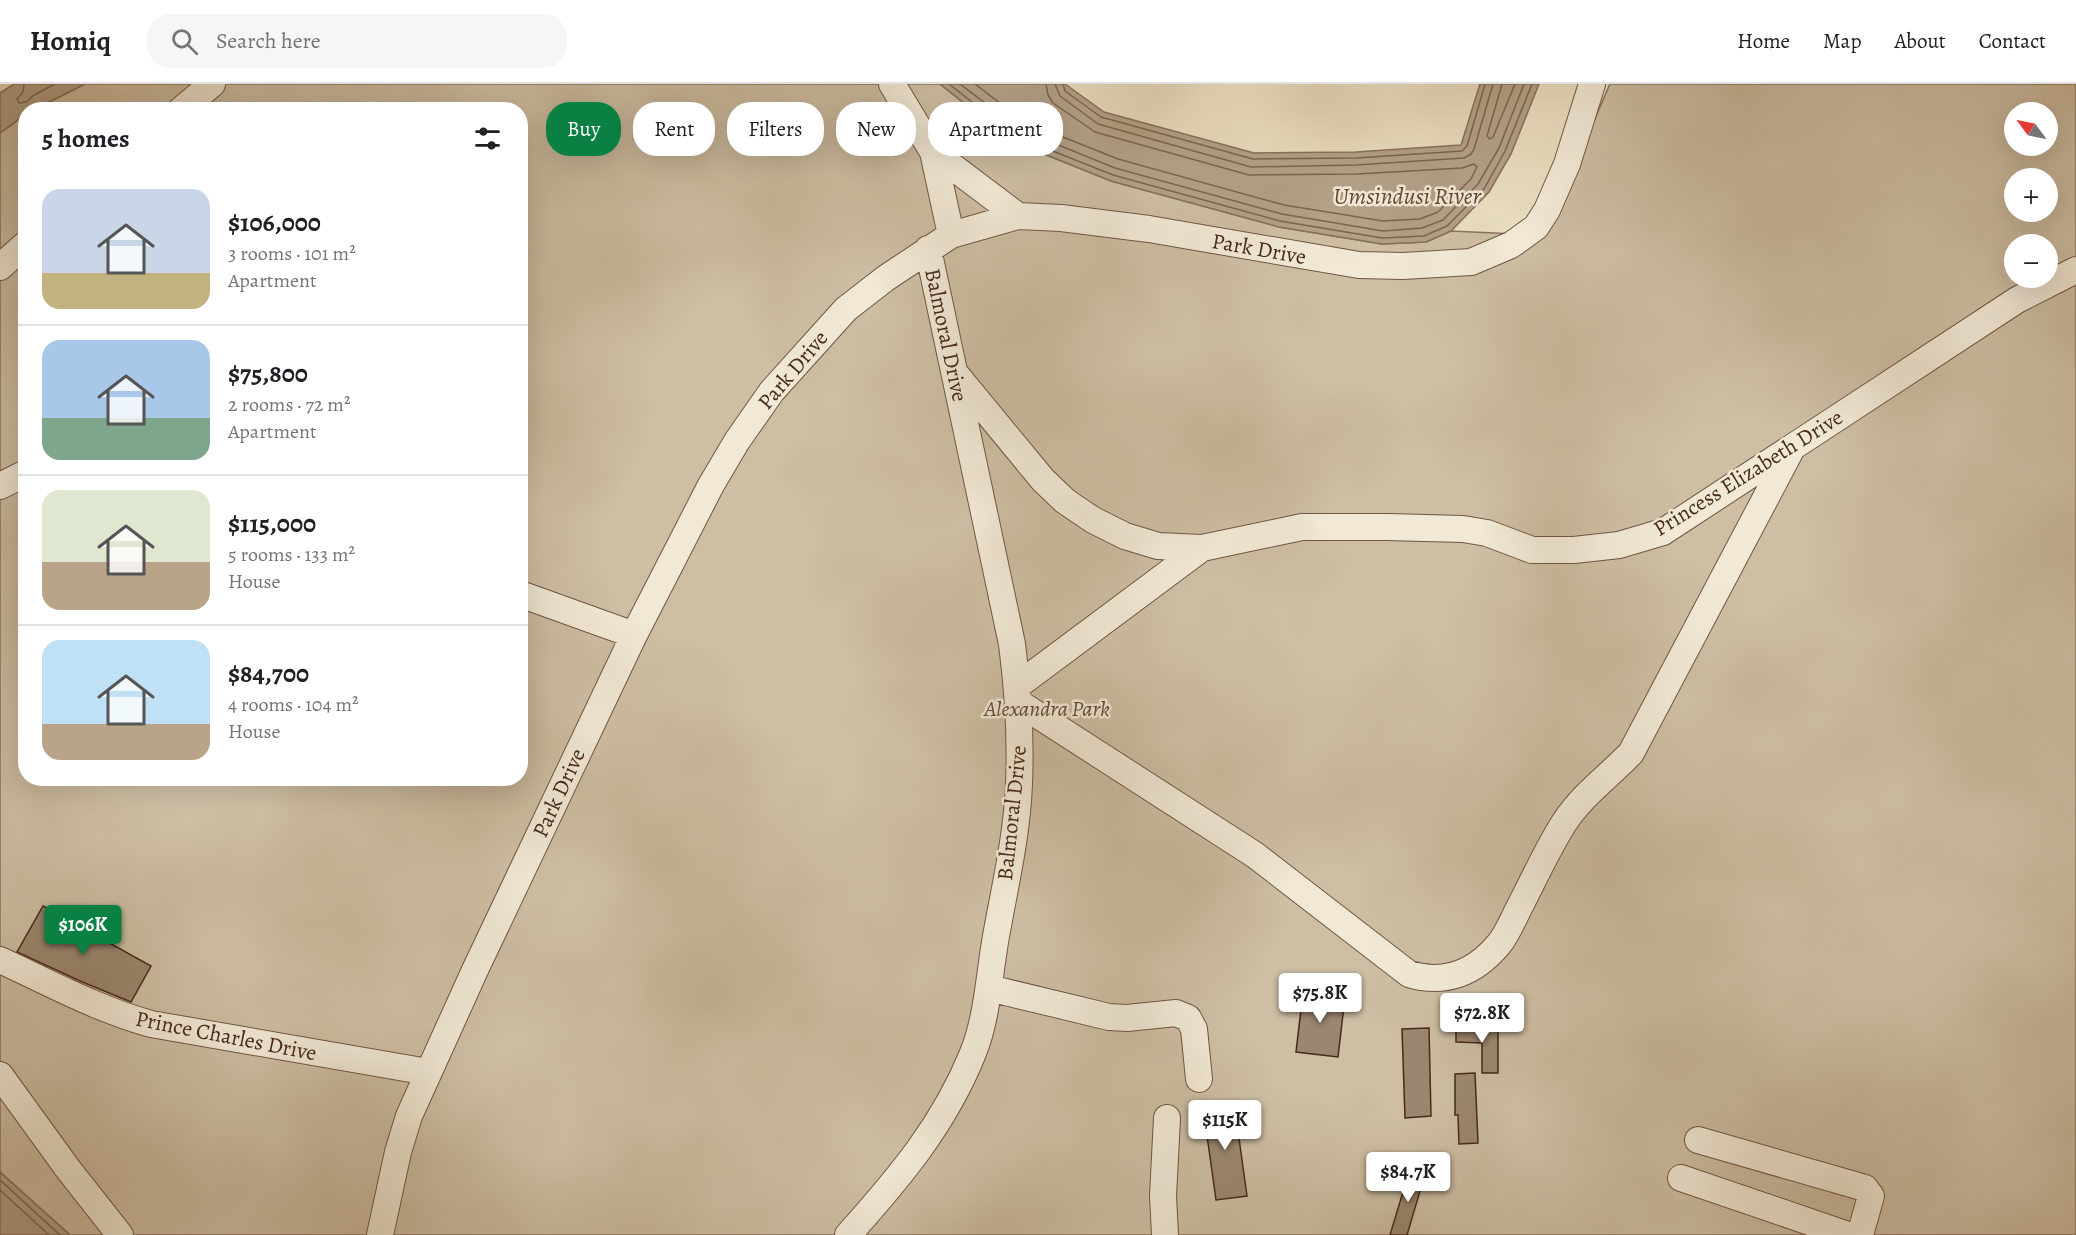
<!DOCTYPE html>
<meta charset="utf-8">
<style>
body{margin:0;font-family:Alegreya,serif;background:#f6f6f6;color:#202124;height:100vh;display:flex;flex-direction:column;font-size:22px;white-space:nowrap}
*{box-sizing:border-box;margin:0}
p{font-size:20px;color:#757577}
.icon{flex:none;width:33px;height:33px;fill:none;stroke:currentColor;stroke-width:2;stroke-linecap:round;stroke-linejoin:round}
.map{position:relative;flex:1;overflow:hidden}
.drawer{position:absolute;left:18px;top:18px;width:510px;height:684px;display:flex;flex-direction:column;background:#fff;border-radius:24px;box-shadow:0 6px 24px #0002}
.drawer>*{flex:none}
.top-card{position:absolute;left:546px;top:18px;width:570px;height:54px;display:flex;gap:12px}
.needle{width:39px;rotate:303deg}
.controls{position:absolute;left:2004px;top:18px;display:grid;gap:12px}
.controls a{display:grid;place-items:center;width:54px;height:54px;border-radius:50%;background:#fff;box-shadow:0 6px 24px #0002;font-size:30px}
.price{position:absolute;translate:-50% -51px;padding:0 14px;border-radius:6px;background:#fff;color:#222;font-size:20px;line-height:39px;filter:drop-shadow(0 2px 3px #0008)}
.price::after{content:'';position:absolute;left:50%;top:36px;width:18px;height:14px;margin-left:-9px;background:inherit;clip-path:polygon(0 0,100% 0,50% 100%)}
.price.current{background:#0b8043;color:#fff}
ul{padding:0;list-style:none}
li{display:flex;align-items:center;gap:18px;height:150px;padding:0 24px}
li+li{border-top:2px solid #e0e0e0}
li span{display:grid;place-items:center;flex:none;width:168px;height:120px;border-radius:18px;color:#555}
li>.icon{margin-inline-start:auto}
span .icon{width:72px;height:72px;fill:#fffc;stroke-width:1}
li b{font-size:26px}
h2{display:flex;justify-content:space-between;align-items:center;height:72px;padding:0 24px;font-size:26px}
.chip{padding:0 21px;border-radius:24px;background:#fff;box-shadow:0 6px 24px #0002;font-size:21px;line-height:54px}
.chip.current{background:#0b8043;color:#fff}
header{display:flex;align-items:center;gap:36px;box-sizing:border-box;height:84px;padding:0 30px;background:#fff;border-bottom:2px solid #e0e0e0}
header strong{font-size:28px}
nav{display:flex;gap:33px;margin-inline-start:auto;font-size:21px}
.search{width:420px;height:54px;background:#f6f6f6;display:flex;align-items:center;gap:15px;box-sizing:border-box;padding:0 21px;border-radius:24px;color:#757577;font-size:22px}
.map>svg:first-child{display:block}
</style>
<header>
<strong>Homiq</strong>
<div class="search"><svg class="icon" aria-label="search" viewBox="0 0 24 24"><circle cx="10" cy="10" r="6"/><path d="M15 15l6 6"/></svg>Search here</div>
<nav><a>Home</a><a>Map</a><a>About</a><a>Contact</a></nav>
</header>
<div class="map">
<svg width="2076" height="1151" viewBox="0 0 2076 1151">
<rect width="100%" height="100%" fill="#e9ddc0"/>
<filter id="stains"><feTurbulence type="fractalNoise" baseFrequency=".00333" numOctaves="4"/><feColorMatrix values="0 0 0 0 .2 0 0 0 0 .09 0 0 0 0 .02 0 0 0 .5 -.17"/></filter>
<radialGradient id="worn" r=".72"><stop offset=".6" stop-color="#630" stop-opacity="0"/><stop offset="1" stop-color="#630" stop-opacity=".3"/></radialGradient>
<path fill="#cdbea4" stroke="#8a745e" stroke-width="1.5" fill-rule="evenodd" d="M85,0H940L1012,57L1111,97L1279,143L1382,160L1426,158L1451,147L1538,151L1547,145L1610,0H2076V1151H70L0,1088V49L25,31L26,694H520V26L35,25ZM2014,28H2048V62H2014ZM2014,94H2048V128H2014ZM2014,160H2048V194H2014Z"/>
<path fill="#b2a087" stroke="#87705b" stroke-width="1.5" d="M14,0H85L35,25L26,26L25,31L0,49V9Z
M940,0H1065L1104,28L1254,69L1356,68L1461,61L1480,0H1539L1511,70L1489,108L1451,147L1426,158L1382,160L1279,143L1111,97L1012,57Z
M0,1088L70,1151H0Z"/>
<g fill="none" stroke-linecap="round" stroke-linejoin="round">
<path stroke="#7c6450" stroke-width="1.5" d="M24,0L23,8L17,15L19,19L26,18L34,11L55,0
M949,0L1015,52L1113,91L1280,137L1382,154L1424,152L1447,142L1484,105L1505,67L1532,0
M960,0L1019,45L1115,84L1282,130L1383,147L1422,144L1443,136L1478,100L1499,64L1524,0
M975,0L1023,37L1118,75L1284,121L1383,137L1420,135L1438,128L1471,95L1477,83L1474,80L1462,84L1357,90L1249,91L1095,48L1053,19L1048,11L1046,0
M1055,0L1060,12L1098,40L1251,83L1356,81L1464,74L1471,70L1474,65L1493,0
M1063,0L1065,7L1101,33L1253,75L1356,74L1462,67L1467,62L1485,0
M1502,0L1487,52L1490,55L1493,53L1515,0
M0,1096L60,1151
M0,1106L49,1151"/>
</g>
<path fill="#9b8770" stroke="#472919" stroke-width="1.5" d="M43,822L151,882L131,918L80,897L17,868Z
M1303,908L1345,913L1338,973L1296,968Z
M1456,942H1498V989H1482V959L1456,958Z
M1429,944L1431,1032L1405,1034L1402,945Z
M1475,989L1478,1059L1459,1060L1458,1031H1455V990Z
M1234,1018L1247,1112L1216,1116L1203,1023Z
M1410,1085L1425,1090L1407,1151H1390Z"/>
<g fill="none" stroke-linecap="round" stroke-linejoin="round">
<g stroke="#705643" stroke-width="28">
<path id="minor" d="M892,0L933,68L951,151
M181,26L212,0
M933,68L1018,132
M0,183L26,160
M954,288L1043,396L1065,417L1093,436L1125,452L1158,462L1202,464L1302,443H1387L1463,445L1487,449L1532,466H1574L1619,461L1663,448L2017,216L2076,186
M0,402L26,389
M520,510L634,551
M1017,602L1202,464
M1019,619L1255,771L1409,890C1445,901 1475,889 1499,860C1508,849 1514,833 1521,820C1535,793 1548,764 1564,739C1582,711 1609,692 1631,669L1791,366
M0,876C50,899 97,925 151,940L428,988
M989,904L1109,933L1127,934L1176,929L1188,934L1194,945L1199,995
M0,991L68,1085L120,1151
M1698,1056L1865,1104L1871,1112L1860,1151
M1681,1094L1848,1151
M380,1151L398,1068L409,1032L475,886L634,551L711,401L737,357L772,307L846,225L886,194L951,151L1018,132L1061,134L1149,145L1359,181L1403,182L1471,178L1511,161L1536,143L1547,126L1567,80L1592,0
M848,1151C899,1094 944,1041 973,969C987,934 989,894 995,858C1004,806 1017,753 1019,700C1021,653 1018,607 1012,560L928,165
M1165,1151L1163,1112L1167,1034"/>
</g>
<use href="#minor" stroke="#f1e9d6" stroke-width="26"/>
</g>
<g text-anchor="middle" dominant-baseline="central" stroke-width="5" stroke-linejoin="round" paint-order="stroke">
<g font-size="22" fill="#472919" stroke="#f1e9d6">
<text transform="translate(1259 165) rotate(10)">Park Drive</text>
<text transform="translate(946 251) rotate(78)">Balmoral Drive</text>
<text transform="translate(793 286) rotate(-50)">Park Drive</text>
<text transform="translate(1748 389) rotate(-32)">Princess Elizabeth Drive</text>
<text transform="translate(559 709) rotate(-65)">Park Drive</text>
<text transform="translate(1012 729) rotate(-84)">Balmoral Drive</text>
<text transform="translate(226 952) rotate(11)">Prince Charles Drive</text>
</g>
<g font-size="22" font-style="italic" fill="#624735" stroke="#f1e9d6">
<text x="1047" y="625">Alexandra Park</text>
</g>
<g font-size="24" font-style="italic" fill="#624734" stroke="#f1e9d6">
<text x="1407" y="112">Umsindusi River</text>
</g>
</g>
<rect width="100%" height="100%" filter="url(#stains)"/>
<rect width="100%" height="100%" fill="url(#worn)"/>
</svg>
<div class="controls">
<a><svg class="needle" viewBox="-14 -14 28 28"><path d="M0-13l5 13h-10z" fill="#e53935"/><path d="M0 13l5-13h-10z" fill="#757577"/></svg></a>
<a>+</a>
<a>−</a>
</div>
<b class="price current" style="left:83px;top:872px">$106K</b>
<b class="price" style="left:1320px;top:940px">$75.8K</b>
<b class="price" style="left:1482px;top:960px">$72.8K</b>
<b class="price" style="left:1225px;top:1067px">$115K</b>
<b class="price" style="left:1408px;top:1119px">$84.7K</b>
<div class="top-card">
<a class="chip current">Buy</a>
<a class="chip">Rent</a>
<a class="chip">Filters</a>
<a class="chip">New</a>
<a class="chip">Apartment</a>
</div>
<section class="drawer">
<h2>5 homes<svg class="icon" aria-label="filters" viewBox="0 0 24 24"><path d="M4 7h16M4 17h16"/><circle cx="9" cy="7" r="2"/><circle cx="15" cy="17" r="2"/></svg></h2>
<ul>
<li><span style="background:linear-gradient(#c9d6e8 70%,#c2b280 0)"><svg class="icon" aria-label="home" viewBox="0 0 24 24"><path d="M3 11l9-7 9 7M6 9v11h12V9"/></svg></span><div><b>$106,000</b><p>3 rooms · 101 m²</p><p>Apartment</p></div></li>
<li><span style="background:linear-gradient(#a9c7e8 65%,#7fa58c 0)"><svg class="icon" aria-label="home" viewBox="0 0 24 24"><path d="M3 11l9-7 9 7M6 9v11h12V9"/></svg></span><div><b>$75,800</b><p>2 rooms · 72 m²</p><p>Apartment</p></div></li>
<li><span style="background:linear-gradient(#dfe7d0 60%,#b9a48a 0)"><svg class="icon" aria-label="home" viewBox="0 0 24 24"><path d="M3 11l9-7 9 7M6 9v11h12V9"/></svg></span><div><b>$115,000</b><p>5 rooms · 133 m²</p><p>House</p></div></li>
<li><span style="background:linear-gradient(#bfe0f5 70%,#b9a48a 0)"><svg class="icon" aria-label="home" viewBox="0 0 24 24"><path d="M3 11l9-7 9 7M6 9v11h12V9"/></svg></span><div><b>$84,700</b><p>4 rooms · 104 m²</p><p>House</p></div></li>
</ul>
</section>
</div>
